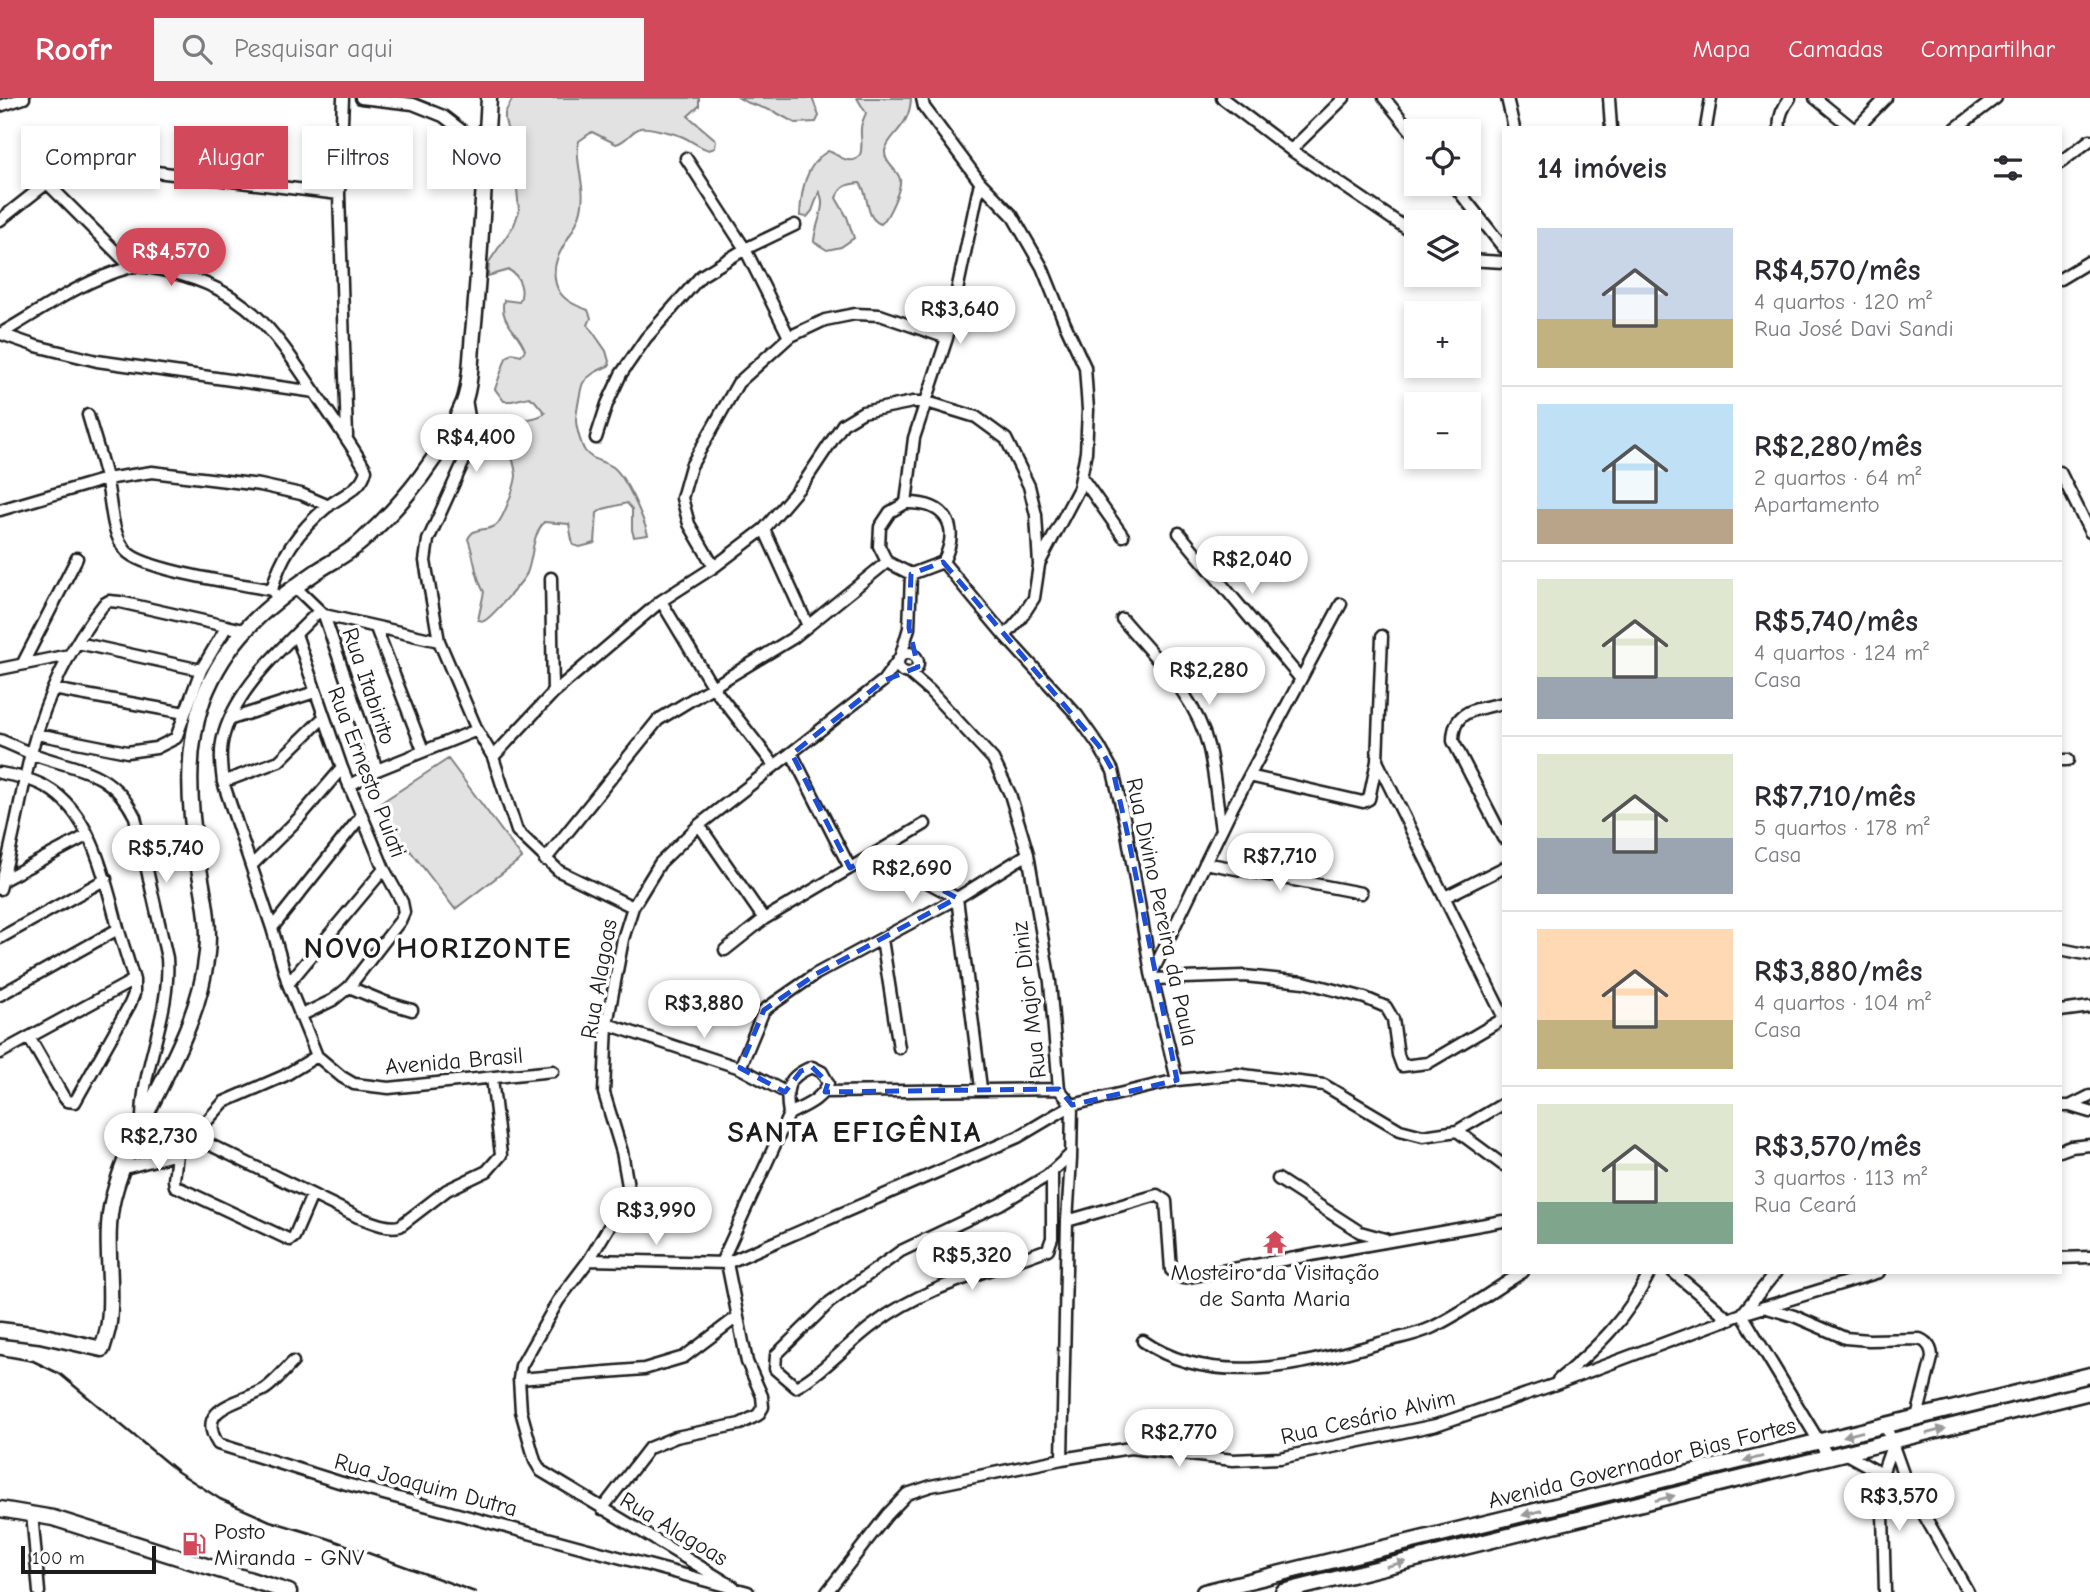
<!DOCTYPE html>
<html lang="pt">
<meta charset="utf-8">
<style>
body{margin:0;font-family:"Comic Neue",sans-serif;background:#f7f7f7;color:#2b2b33;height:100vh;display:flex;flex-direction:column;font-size:26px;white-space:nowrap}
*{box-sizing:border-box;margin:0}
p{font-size:23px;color:#7c7c81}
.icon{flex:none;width:38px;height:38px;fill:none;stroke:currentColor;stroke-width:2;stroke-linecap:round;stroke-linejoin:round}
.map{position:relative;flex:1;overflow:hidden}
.drawer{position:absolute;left:1502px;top:28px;width:560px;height:1148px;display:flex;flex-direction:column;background:#fff;border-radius:0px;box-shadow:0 4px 10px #0003}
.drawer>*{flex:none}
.banner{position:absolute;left:21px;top:28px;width:665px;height:63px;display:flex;gap:14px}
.tools{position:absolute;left:1404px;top:21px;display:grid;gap:14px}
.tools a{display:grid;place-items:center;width:77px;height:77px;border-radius:0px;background:#fff;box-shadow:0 4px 10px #0003;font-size:35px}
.scale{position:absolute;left:21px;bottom:18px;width:135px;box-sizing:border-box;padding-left:7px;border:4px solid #1c1c1c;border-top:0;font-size:19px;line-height:24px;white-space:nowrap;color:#1c1c1c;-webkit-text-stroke:5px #fff;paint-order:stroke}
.price{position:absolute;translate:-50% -60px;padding:0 16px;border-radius:24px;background:#fff;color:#222;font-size:23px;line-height:46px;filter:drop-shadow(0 2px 4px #0008)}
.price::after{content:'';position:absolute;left:50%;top:42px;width:21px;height:16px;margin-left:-10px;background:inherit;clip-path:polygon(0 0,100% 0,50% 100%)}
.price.active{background:#d1495b;color:#fff}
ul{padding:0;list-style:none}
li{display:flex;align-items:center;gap:21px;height:175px;padding:0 35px}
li+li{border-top:2px solid #e1e1e2}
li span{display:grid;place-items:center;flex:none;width:196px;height:140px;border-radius:0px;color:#555}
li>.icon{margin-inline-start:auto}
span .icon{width:84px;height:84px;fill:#fffc;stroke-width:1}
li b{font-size:30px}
h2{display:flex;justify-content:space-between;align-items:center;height:84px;padding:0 35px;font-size:30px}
.tag{padding:0 24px;border-radius:0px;background:#fff;box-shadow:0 4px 10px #0003;font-size:24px;line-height:63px}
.tag.active{background:#d1495b;color:#fff}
header{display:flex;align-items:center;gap:42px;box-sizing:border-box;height:98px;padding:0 35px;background:#d1495b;color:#fff}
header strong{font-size:33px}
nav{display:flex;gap:38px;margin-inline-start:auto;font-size:24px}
.search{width:490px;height:63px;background:#f7f7f7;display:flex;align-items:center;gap:18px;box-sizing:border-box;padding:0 24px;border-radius:0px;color:#7c7c81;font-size:26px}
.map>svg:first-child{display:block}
</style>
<header>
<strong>Roofr</strong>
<div class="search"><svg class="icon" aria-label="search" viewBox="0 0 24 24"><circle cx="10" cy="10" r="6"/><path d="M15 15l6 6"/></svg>Pesquisar aqui</div>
<nav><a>Mapa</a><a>Camadas</a><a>Compartilhar</a></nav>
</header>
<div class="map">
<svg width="2090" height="1494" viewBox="0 0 2090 1494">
<rect width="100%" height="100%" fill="#fff"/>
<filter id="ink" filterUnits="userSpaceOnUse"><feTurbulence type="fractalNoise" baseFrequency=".0143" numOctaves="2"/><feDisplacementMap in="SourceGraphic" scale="14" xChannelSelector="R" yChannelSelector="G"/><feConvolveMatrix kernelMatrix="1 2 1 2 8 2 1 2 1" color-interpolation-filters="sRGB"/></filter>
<g filter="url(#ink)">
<path fill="#e2e2e2" stroke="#7f7f7f" stroke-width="2" d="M513,0H699V8L688,18L716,42L715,50L709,52C697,49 689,40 678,37C673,35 644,28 640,30C630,34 627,43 616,46L592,34L579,43C574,65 587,89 581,112C575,140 548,156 556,186C560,201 574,207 588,212L591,220L588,227L606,253L610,267C600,272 590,275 583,285C581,288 576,317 576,322C576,329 581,347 585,353C592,363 604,363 613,369C626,379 644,421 648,437L634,439L632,432V411L627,405L603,411L597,415L595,445L580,449L573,447L569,426L544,424C531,439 534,457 527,475C524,482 492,519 484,523L478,522L484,494C474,477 475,459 468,441C474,428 484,434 495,428C503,423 515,388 516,378C516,373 514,367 513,362L506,358L502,352L506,330C517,317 533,325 545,315L535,303L529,299L512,303H504L495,291L506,260L512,255L521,257L525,252C519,233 498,224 504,202L519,204C525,193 520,178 509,172L488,178L489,164L514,127L519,113L514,58L505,22V15Z
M739,0H812L819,18L816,24L795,25L775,14L746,4Z
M857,0H911C910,31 888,36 885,53C884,65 897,71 900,81C902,90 888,120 881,126C864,120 870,97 860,85C847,86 841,88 836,100L847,119L854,140L841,149L827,152L814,144C814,129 828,107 819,94L812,113L807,119L800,118C801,94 805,66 828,53C835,55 841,61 848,62C867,65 860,41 861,31C861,25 864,20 866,15Z
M448,661L522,760L455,811L376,708Z"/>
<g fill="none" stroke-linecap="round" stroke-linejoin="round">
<g stroke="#1c1c1c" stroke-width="15">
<path id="street" d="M343,0L339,96L347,338
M361,0L413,6L443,18L486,51
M922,0L924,9L980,84L1012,117L1042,169L1065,226L1085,269L1088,312L1086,354L1079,390L1039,466
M1222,0L1291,52L1416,137
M1384,0L1416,39
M1507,0L1514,30
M1609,0L1611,30
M1815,0L1852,30
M0,8L24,0
M1706,30L1711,0
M1780,30C1778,20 1784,8 1790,0
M1857,30L1886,0
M1956,30L1996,0
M1291,52L1344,0
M686,60L745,151L795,127
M2060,65L2090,42
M47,85L131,169
M1453,86L1503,149
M0,122L47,85L72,75L87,72L148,73L339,96
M1468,162L1503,164
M2060,181L2090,163
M0,236C42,212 81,183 128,170C141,166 157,171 170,174C249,193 273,232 316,296C333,322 351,345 366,372C362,391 342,397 328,408C300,431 280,457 272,492
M1,236L36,248L97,263L315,294
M466,301L473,343L428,442L425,463L439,543L477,632L493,659L517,733L559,773L633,809
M88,317C94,338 101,359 106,380C112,403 110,434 126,453C144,473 242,486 272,492L274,495
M596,340L607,306L621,276L646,240L701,178L745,151L789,239
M2060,374L2090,434
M1082,380L1123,438
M906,405L914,340L947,240L980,84
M906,405C946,404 961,428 943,464L911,476L887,464L879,448L880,429L890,414Z
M0,412L106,381L152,374L260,387L301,396L329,408
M764,431L808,528
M1179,435L1300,580
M943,464L1005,538L1077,617L1099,648L1113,673L1126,729L1151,875L1177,982
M714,469L689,426L682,400L691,368L738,285L789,239L825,222L855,216L880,217L947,240
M551,480L553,595
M295,489L324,517L439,543
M661,503L712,588L774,667
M319,513C285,547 238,588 224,636C219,652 221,668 223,684L272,830L288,886L317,958L342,979L354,986L389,990L553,973
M324,517L377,672
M1122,521C1155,560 1197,599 1209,651C1215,677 1217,705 1221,732
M376,530L423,652
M296,536L342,670L384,771L402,804L404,814L400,823L349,889L333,902L300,918
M1382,538L1377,663L1503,918
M78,545L201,572
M898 565a10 10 0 1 1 20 0a10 10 0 1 1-20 0Z
M901,557L909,530L911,476
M23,565L77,460
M0,571L69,557
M909,575L930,593L993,661L1010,696L1028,756L1050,884L1059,991L1072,1007L1071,1061L1067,1123L1062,1361
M53,591L185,615
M1503,605C1477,612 1453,610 1453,643L1503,740
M231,621L315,594
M37,636L127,654L156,650L176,640L201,572L227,528
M0,642C10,646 20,651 30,655C75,672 111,670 135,719L167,860C171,915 143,965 142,1019
M792,656L850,770
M493,659L553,595L661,503L714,469L764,431L805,383L843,326L863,314L913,304H927L976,319L1006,341L1029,388L1036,417L1039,467L1034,500L1021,520L1005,538
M2060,662H2068
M0,675C16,678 32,681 46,689C92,714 106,785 118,830C123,847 129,865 134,882V896L130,906L75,1004L67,1003L63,998L29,939
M1249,678L1363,704L1369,701L1377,663
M223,684L279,663L324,619
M349,688L377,672L477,632
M699,727L764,821
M875,756L957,800L981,990
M545,762L658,622L793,540L887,464
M1205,765L1361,795
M252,767L299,720L342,670
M3,782L88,737
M0,791C13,746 20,700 31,655C45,602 69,549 104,506L109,503L120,504L243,532
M1445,799L1503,770
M272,830L362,717
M0,840L106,781
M882,841L899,950
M2060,851L2090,857
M725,852L764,821L925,726
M1152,875L1231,712L1341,506
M1153,881L1244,878L1304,884L1365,900L1386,909L1393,921L1398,957L1402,968L1428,965L1503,921
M288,886L384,771
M349,889L385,904L412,912
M0,897L118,831
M2060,913L2090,909
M607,926L740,970L785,994
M0,955L134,882
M812,969L822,974L828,985C822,1002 804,1008 789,1016C785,991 786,979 812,969Z
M740,970L764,912L816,876L957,800L1028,756
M825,994L1059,991
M2060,1008H2070L2090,1014
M2070,1008L2090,998
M1457,1033L1503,1067
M194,1039L358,1119C372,1124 386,1131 400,1128L447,1092L487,1073L501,1057L492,980
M2060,1053L2071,1049L2090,1047
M121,1071L177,1056
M1052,1073V1140L1048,1151C989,1174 927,1187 876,1225C848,1245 826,1272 796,1289L775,1271L776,1257L830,1204L901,1153L1000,1106L1047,1078L1071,1056
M1278,1081L1360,1134L1385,1141
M312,1097L294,1139L290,1142L175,1088L174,1082L177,1056L224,1004L284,978L317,958
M1067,1123L1157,1097L1166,1103L1171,1172L1182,1180L1503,1123
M2060,1160L2090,1159
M589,1162L727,1165L1018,1039L1072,1007L1177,982L1236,976L1324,987L1400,1032L1423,1038L1457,1033L1503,1006
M721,1165L789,1016
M1673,1174L1730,1222
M1764,1209L1794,1218L1845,1240L1869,1242L1920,1241C1929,1245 1932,1251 1932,1260L1917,1319
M1742,1216L1829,1360
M1742,1216L1776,1174
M1143,1243C1211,1291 1306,1267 1380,1245C1397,1240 1416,1237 1431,1230C1463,1215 1493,1192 1523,1174
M293,1264C284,1273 275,1284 265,1291C241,1305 194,1309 218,1346L339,1384L748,1494
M519,1281L644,1271L684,1259L737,1219
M1558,1282C1598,1249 1627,1221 1650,1174
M1886,1328L1907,1387L1968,1494
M1846,1356L1882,1376
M602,1411L649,1350L676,1339L740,1326L758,1317L763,1309L762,1298L747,1264L727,1165
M32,1415L39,1494
M734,1489L541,1373L535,1363L521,1313L519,1281L521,1268L558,1203L589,1162L622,1107L628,1088L622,1054L604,995L607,926L623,841L633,809L660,765L699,727L883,583L899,561
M827,1494L887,1417L907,1396L931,1388L1062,1361L1130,1350L1233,1362L1280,1360L1436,1327L1553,1287L1742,1216L1879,1174
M1885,1494L1882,1376L1892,1348"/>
</g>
<g stroke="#1c1c1c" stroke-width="19">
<path id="secondary" d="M0,1232L40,1237L102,1251C105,1242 108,1233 109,1224C114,1183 103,1141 113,1100C135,1014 198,945 207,855C211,823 202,790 197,759C189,708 185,651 203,601C226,541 265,509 316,474C331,464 349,455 362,443C404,405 443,356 464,304C471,286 471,255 473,235C481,157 484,79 489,0
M0,1411L53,1420L289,1494
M1204,1494L2090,1277
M1283,1494L2090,1294"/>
</g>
<use href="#street" stroke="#fff" stroke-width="10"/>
<use href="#secondary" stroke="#fff" stroke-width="14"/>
<path stroke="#1c1c1c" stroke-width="2.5" d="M0,1257L33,1263L60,1276L178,1374L220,1401L270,1423L327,1440L475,1494"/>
</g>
<defs><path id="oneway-solid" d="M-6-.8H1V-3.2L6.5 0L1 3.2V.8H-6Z" transform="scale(1.75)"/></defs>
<g fill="#999">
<use href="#oneway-solid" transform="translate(1936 1333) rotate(-14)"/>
<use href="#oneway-solid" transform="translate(1853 1336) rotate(166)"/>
<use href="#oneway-solid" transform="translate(1753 1361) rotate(166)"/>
<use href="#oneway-solid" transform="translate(1665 1400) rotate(-14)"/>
<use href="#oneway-solid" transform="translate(1532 1415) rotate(166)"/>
<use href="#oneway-solid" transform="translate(1396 1466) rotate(-14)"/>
</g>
</g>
<path fill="none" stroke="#1d4ed8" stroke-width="5" stroke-dasharray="14 9" stroke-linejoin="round" d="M943,464L1099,648L1113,673L1126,729L1177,982L1072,1007L1059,991L825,994L828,985L812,969L801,973L785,994L740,970L764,912L816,876L957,800L875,756L850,770L792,656L883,583L918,569L909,530L911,476Z"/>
<defs>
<g id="temple-bare" transform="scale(1.89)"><path d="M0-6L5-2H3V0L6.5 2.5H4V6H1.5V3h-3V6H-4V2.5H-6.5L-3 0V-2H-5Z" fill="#d1495b" stroke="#fff" stroke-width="2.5" paint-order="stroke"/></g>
<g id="fuel-bare" transform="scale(1.89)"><path d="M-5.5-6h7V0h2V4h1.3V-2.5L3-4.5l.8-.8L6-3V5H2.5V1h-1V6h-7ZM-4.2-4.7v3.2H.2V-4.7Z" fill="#d1495b" stroke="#fff" stroke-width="2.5" paint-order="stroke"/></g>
</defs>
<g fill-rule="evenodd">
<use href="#temple-bare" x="1275" y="1144"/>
<use href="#fuel-bare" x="194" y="1446"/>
</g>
<g text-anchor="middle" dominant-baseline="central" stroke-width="7" stroke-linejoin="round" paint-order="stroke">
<g font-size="23" fill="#1c1c1c" stroke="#fff">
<text transform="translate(369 588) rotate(71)">Rua Itabirito</text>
<text transform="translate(367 674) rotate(69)">Rua Ernesto Puiati</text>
<text transform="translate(1162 814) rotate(78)">Rua Divino Pereira da Paula</text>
<text transform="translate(599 881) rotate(-80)">Rua Alagoas</text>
<text transform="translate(1029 902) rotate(-97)">Rua Major Diniz</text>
<text transform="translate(454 963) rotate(-5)">Avenida Brasil</text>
<text transform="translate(1368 1319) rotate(-13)">Rua Cesário Alvim</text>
<text transform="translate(1642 1365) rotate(-14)">Avenida Governador Bias Fortes</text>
<text transform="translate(426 1387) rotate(15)">Rua Joaquim Dutra</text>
<text transform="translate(674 1431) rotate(31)">Rua Alagoas</text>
</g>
<g font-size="23" fill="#1c1c1c" stroke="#fff">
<text x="1275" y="1174">Mosteiro da Visitação<tspan x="1275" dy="26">de Santa Maria</tspan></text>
<text x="214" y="1433" text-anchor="start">Posto<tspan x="214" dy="26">Miranda - GNV</tspan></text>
</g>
<g font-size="30" font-weight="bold" letter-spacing="2" fill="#1c1c1c" stroke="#fff">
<text x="438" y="850">NOVO HORIZONTE</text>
<text x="855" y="1034">SANTA EFIGÊNIA</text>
</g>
</g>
</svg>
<div class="tools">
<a><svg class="icon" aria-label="locate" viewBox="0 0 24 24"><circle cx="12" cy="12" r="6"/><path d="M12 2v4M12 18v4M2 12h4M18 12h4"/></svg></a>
<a><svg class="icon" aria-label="layers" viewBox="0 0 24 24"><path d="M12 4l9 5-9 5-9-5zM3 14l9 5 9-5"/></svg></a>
<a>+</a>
<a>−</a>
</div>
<div class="scale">100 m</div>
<b class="price active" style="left:171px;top:190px">R$4,570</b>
<b class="price" style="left:960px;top:248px">R$3,640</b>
<b class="price" style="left:476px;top:376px">R$4,400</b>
<b class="price" style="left:1252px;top:498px">R$2,040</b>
<b class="price" style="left:1209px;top:609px">R$2,280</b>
<b class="price" style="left:166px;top:787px">R$5,740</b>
<b class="price" style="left:1280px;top:795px">R$7,710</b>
<b class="price" style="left:912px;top:807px">R$2,690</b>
<b class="price" style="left:704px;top:942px">R$3,880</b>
<b class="price" style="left:159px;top:1075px">R$2,730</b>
<b class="price" style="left:656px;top:1149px">R$3,990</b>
<b class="price" style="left:972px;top:1194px">R$5,320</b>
<b class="price" style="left:1179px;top:1371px">R$2,770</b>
<b class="price" style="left:1899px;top:1435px">R$3,570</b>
<div class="banner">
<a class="tag">Comprar</a>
<a class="tag active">Alugar</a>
<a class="tag">Filtros</a>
<a class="tag">Novo</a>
</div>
<section class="drawer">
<h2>14 imóveis<svg class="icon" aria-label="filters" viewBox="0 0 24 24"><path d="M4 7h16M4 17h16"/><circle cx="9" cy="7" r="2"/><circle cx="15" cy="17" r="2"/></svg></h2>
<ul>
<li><span style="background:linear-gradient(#c9d6e8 65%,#c2b280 0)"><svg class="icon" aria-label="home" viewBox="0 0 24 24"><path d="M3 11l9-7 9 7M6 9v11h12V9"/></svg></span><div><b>R$4,570/mês</b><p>4 quartos · 120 m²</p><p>Rua José Davi Sandi</p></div></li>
<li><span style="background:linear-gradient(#bfe0f5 75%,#b9a48a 0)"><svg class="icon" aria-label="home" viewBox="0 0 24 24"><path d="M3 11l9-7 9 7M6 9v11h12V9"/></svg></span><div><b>R$2,280/mês</b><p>2 quartos · 64 m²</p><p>Apartamento</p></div></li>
<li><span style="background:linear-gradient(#dfe7d0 70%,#9aa5b1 0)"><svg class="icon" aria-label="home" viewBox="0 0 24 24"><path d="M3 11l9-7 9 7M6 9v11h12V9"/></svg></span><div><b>R$5,740/mês</b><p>4 quartos · 124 m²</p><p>Casa</p></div></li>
<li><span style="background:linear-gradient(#dfe7d0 60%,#9aa5b1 0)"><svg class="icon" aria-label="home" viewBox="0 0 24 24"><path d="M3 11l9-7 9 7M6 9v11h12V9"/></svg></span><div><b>R$7,710/mês</b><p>5 quartos · 178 m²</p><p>Casa</p></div></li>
<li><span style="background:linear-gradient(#ffd9b3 65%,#c2b280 0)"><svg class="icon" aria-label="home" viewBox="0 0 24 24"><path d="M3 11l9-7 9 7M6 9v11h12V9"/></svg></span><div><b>R$3,880/mês</b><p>4 quartos · 104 m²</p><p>Casa</p></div></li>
<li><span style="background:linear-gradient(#dfe7d0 70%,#7fa58c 0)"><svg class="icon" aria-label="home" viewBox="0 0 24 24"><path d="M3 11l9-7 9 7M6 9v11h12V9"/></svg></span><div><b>R$3,570/mês</b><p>3 quartos · 113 m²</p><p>Rua Ceará</p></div></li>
</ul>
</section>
</div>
